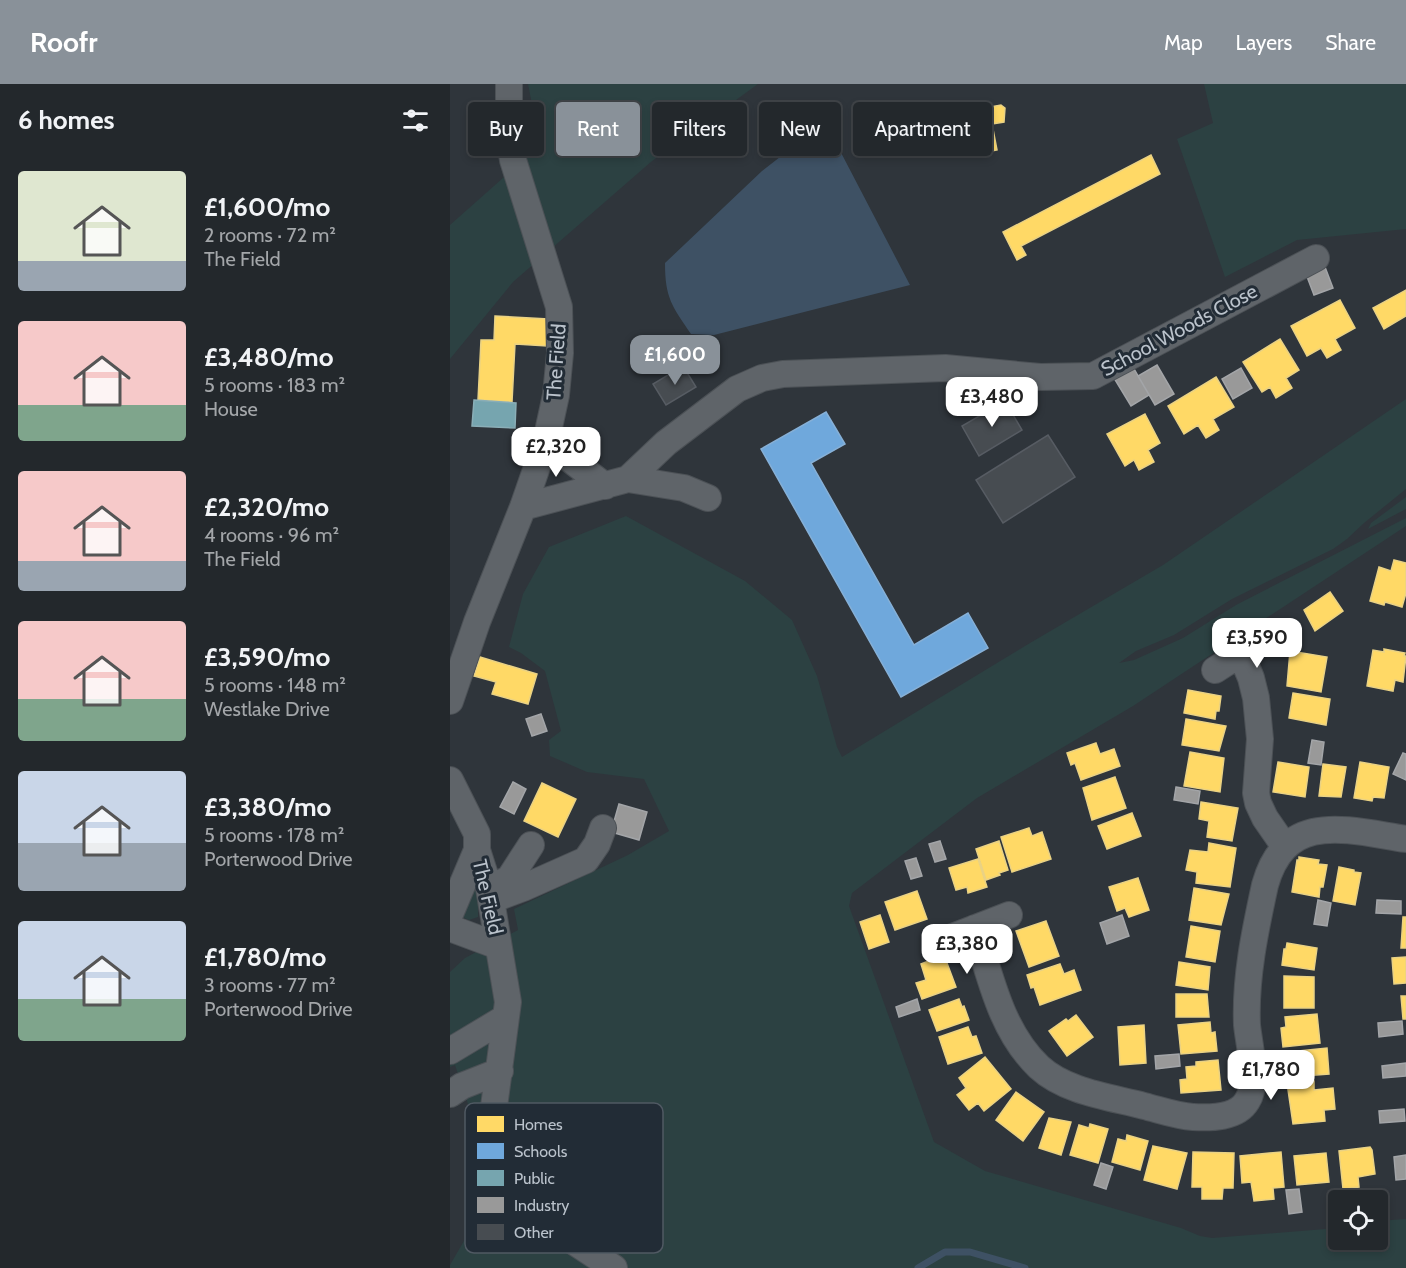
<!DOCTYPE html>
<meta charset="utf-8">
<style>
body{margin:0;font-family:Cabin,sans-serif;background:#2b3034;color:#f1f3f6;height:100vh;display:flex;flex-direction:column;font-size:22px;white-space:nowrap}
*{box-sizing:border-box;margin:0}
p{font-size:20px;color:#a3a6a9}
.icon{flex:none;width:33px;height:33px;fill:none;stroke:currentColor;stroke-width:2;stroke-linecap:round;stroke-linejoin:round}
.map{position:relative;flex:1;overflow:hidden}
.details{display:flex;flex-direction:column;background:#23282c;width:450px}
.details>*{flex:none}
.hud{position:absolute;left:18px;top:18px;width:570px;height:54px;display:flex;gap:12px}
.buttons{position:absolute;left:878px;top:1106px;display:grid;gap:12px}
.buttons a{display:grid;place-items:center;width:60px;height:60px;border-radius:6px;background:#23282c;box-shadow:0 3px 9px #0003,0 0 0 2px #404448;font-size:30px}
.price{position:absolute;translate:-50% -51px;padding:0 14px;border-radius:12px;background:#fff;color:#222;font-size:20px;line-height:39px;filter:drop-shadow(0 2px 3px #0008)}
.price::after{content:'';position:absolute;left:50%;top:36px;width:18px;height:14px;margin-left:-9px;background:inherit;clip-path:polygon(0 0,100% 0,50% 100%)}
.price.active{background:#899199;color:#fff}
ul{padding:0;list-style:none}
li{display:flex;align-items:center;gap:18px;height:150px;padding:0 18px}
li span{display:grid;place-items:center;flex:none;width:168px;height:120px;border-radius:6px;color:#555}
li>.icon{margin-inline-start:auto}
span .icon{width:72px;height:72px;fill:#fffc;stroke-width:1}
li b{font-size:26px}
h2{display:flex;justify-content:space-between;align-items:center;height:72px;padding:0 18px;font-size:26px}
.pill{padding:0 21px;border-radius:6px;background:#23282c;box-shadow:0 3px 9px #0003,0 0 0 2px #404448;font-size:21px;line-height:54px}
.pill.active{background:#899199;color:#fff}
header{display:flex;align-items:center;gap:36px;box-sizing:border-box;height:84px;padding:0 30px;background:#899199;color:#fff}
header strong{font-size:28px}
nav{display:flex;gap:33px;margin-inline-start:auto;font-size:21px}
main{display:flex;flex:1;min-height:0}
.map>svg:first-child{display:block}
</style>
<header>
<strong>Roofr</strong>
<nav><a>Map</a><a>Layers</a><a>Share</a></nav>
</header>
<main>
<section class="details">
<h2>6 homes<svg class="icon" aria-label="filters" viewBox="0 0 24 24"><path d="M4 7h16M4 17h16"/><circle cx="9" cy="7" r="2"/><circle cx="15" cy="17" r="2"/></svg></h2>
<ul>
<li><span style="background:linear-gradient(#dfe7d0 75%,#9aa5b1 0)"><svg class="icon" aria-label="home" viewBox="0 0 24 24"><path d="M3 11l9-7 9 7M6 9v11h12V9"/></svg></span><div><b>£1,600/mo</b><p>2 rooms · 72 m²</p><p>The Field</p></div></li>
<li><span style="background:linear-gradient(#f6c9c9 70%,#7fa58c 0)"><svg class="icon" aria-label="home" viewBox="0 0 24 24"><path d="M3 11l9-7 9 7M6 9v11h12V9"/></svg></span><div><b>£3,480/mo</b><p>5 rooms · 183 m²</p><p>House</p></div></li>
<li><span style="background:linear-gradient(#f6c9c9 75%,#9aa5b1 0)"><svg class="icon" aria-label="home" viewBox="0 0 24 24"><path d="M3 11l9-7 9 7M6 9v11h12V9"/></svg></span><div><b>£2,320/mo</b><p>4 rooms · 96 m²</p><p>The Field</p></div></li>
<li><span style="background:linear-gradient(#f6c9c9 65%,#7fa58c 0)"><svg class="icon" aria-label="home" viewBox="0 0 24 24"><path d="M3 11l9-7 9 7M6 9v11h12V9"/></svg></span><div><b>£3,590/mo</b><p>5 rooms · 148 m²</p><p>Westlake Drive</p></div></li>
<li><span style="background:linear-gradient(#c9d6e8 60%,#9aa5b1 0)"><svg class="icon" aria-label="home" viewBox="0 0 24 24"><path d="M3 11l9-7 9 7M6 9v11h12V9"/></svg></span><div><b>£3,380/mo</b><p>5 rooms · 178 m²</p><p>Porterwood Drive</p></div></li>
<li><span style="background:linear-gradient(#c9d6e8 65%,#7fa58c 0)"><svg class="icon" aria-label="home" viewBox="0 0 24 24"><path d="M3 11l9-7 9 7M6 9v11h12V9"/></svg></span><div><b>£1,780/mo</b><p>3 rooms · 77 m²</p><p>Porterwood Drive</p></div></li>
</ul>
</section>
<div class="map">
<svg width="956" height="1184" viewBox="0 0 956 1184">
<rect width="100%" height="100%" fill="#2f353b"/>
<path fill="#2c4142" d="M78,0H308L202,77L63,198L0,275V141L90,61Z
M754,0H956V145L847,156L775,193L727,55L763,39Z
M956,315V405L914,439L897,455L883,465L782,515L724,551L686,567L669,579L684,576L733,554L786,521L956,434V442L683,622L527,714L402,809L399,822L484,1058L535,1087L731,1144L750,1152L762,1154L888,1144V1155H927V1137L956,1135V1184H0V1181L40,1112L30,1096L18,1066L19,1023L5,981L0,983V888L15,874L68,846L64,825L178,771L219,747L194,695L137,688L100,672L99,656L111,647L95,587L71,569L59,563L73,510L99,463L176,432L295,497L342,536L367,592L387,663L392,673L580,559L713,481Z
M956,413V425L918,445L921,439Z
M17,801H28V833L19,836L12,833Z"/>
<path fill="#3e5164" d="M375,38L460,201L264,251L241,250C222,222 215,214 215,179L312,87Z"/>
<path fill="#ffd966" stroke="#ead284" stroke-width="1.5" d="M551,21L555,24L554,38L542,40L547,66L526,70L523,55L517,56L514,39L525,36L523,26Z
M701,71L710,90L571,162L576,171L567,176L553,148Z
M956,206V232L934,245L923,224Z
M890,216L905,244L885,255L891,266L877,274L871,264L857,272L841,242Z
M45,232L98,235L97,262L65,260L62,318L28,316L31,256H44Z
M830,255L849,286L836,294L842,304L826,314L820,303L812,308L793,278Z
M766,293L784,323L763,335L769,346L756,354L748,341L734,350L718,322Z
M695,330L710,359L698,366L704,378L689,386L684,376L675,382L657,350Z
M944,476L956,479V509L952,523L935,518L934,521L920,517L929,483L941,487Z
M880,508L893,527L865,547L854,526Z
M934,565L955,569L954,572H956L953,598L945,596L943,607L917,602L923,566L934,568Z
M840,567L877,573L871,608L837,602Z
M30,573L87,590L78,620L42,610L46,598L24,592Z
M738,606L771,612L769,627H766L765,635L734,629Z
M843,609L880,615L876,641L839,634Z
M736,635L776,642L769,667L732,661Z
M646,659L650,670L664,665L670,682L631,696L625,679L621,681L617,669Z
M740,668L774,674L770,708L734,702Z
M828,678L859,683L855,713L823,708Z
M910,678L939,683L934,714L923,713L922,717L904,714Z
M873,680L896,683L891,713L869,712Z
M665,693L676,724L642,736L633,704Z
M92,699L126,715L108,753L74,737Z
M751,718L788,724L782,757L757,753L759,737L749,735Z
M682,729L691,752L657,765L648,742Z
M579,744L582,752L592,748L601,775L562,788L551,753Z
M549,757L558,786L549,789L550,791L536,796L526,765Z
M759,759L786,764L780,803L746,799L747,788L736,786L740,766L758,768Z
M849,773L869,776L868,780L877,781L873,803H870L869,813L842,808L847,776H849Z
M528,775L537,803L518,809L517,803L506,806L499,784Z
M889,783L904,786V788L911,789L905,821L883,817Z
M688,794L699,826L679,833L675,824L667,827L659,803Z
M744,804L779,810L771,841L739,836Z
M467,807L477,835L445,846L435,818Z
M430,831L439,858L419,865L410,838Z
M953,833H956V864H951Z
M596,837L609,872L579,883L566,847Z
M741,842L770,847L765,878L736,873Z
M837,859L867,864L864,886L832,881L834,865H836Z
M494,871L506,903L472,915L466,899L476,896L471,880Z
M956,873V899L944,900L942,874Z
M729,878L760,883L758,906L726,901Z
M610,880L614,890L624,886L631,906L590,921L584,903L581,904L577,891Z
M834,892L864,893V924H834Z
M726,910H757L759,933H726Z
M951,912H956V935H953Z
M509,915L512,923L514,922L519,936L487,947L479,926Z
M867,930L870,959L833,963L831,944L836,943L835,933Z
M626,931L643,953L617,972L599,947L616,935L618,937Z
M760,938L761,949L765,948L767,967L731,970L728,941Z
M694,941L696,979L670,981L668,943Z
M518,943L522,953L526,952L532,969L498,980L489,953Z
M877,964L879,990L840,993L839,968Z
M535,973L561,1005L534,1027L528,1019L519,1026L507,1011L516,1004L509,994Z
M768,976L771,1006L731,1009L730,996L737,995L736,983L746,982V978Z
M864,997V1006L883,1004L885,1025L874,1026L875,1037L843,1040L837,999Z
M566,1008L594,1028L573,1057L546,1036Z
M599,1034L621,1038L611,1071L589,1064Z
M640,1040L658,1045L648,1079L620,1071L629,1041L639,1044Z
M677,1051L698,1057L690,1086L662,1078L668,1055L676,1057Z
M703,1062L737,1069L727,1105L694,1096Z
M920,1063L922,1066L925,1090L908,1093L909,1103L893,1105L889,1067Z
M743,1068L784,1069L783,1104H773L772,1115H752V1103H742Z
M831,1068L834,1103L823,1104L824,1115L804,1117L801,1098L792,1099L790,1072Z
M876,1069L879,1098L847,1101L844,1072Z"/>
<path fill="#6fa8dc" stroke="#86b0d7" stroke-width="1.5" d="M376,328L395,360L361,379L464,561L518,529L538,564L451,613L311,365Z"/>
<path fill="#76a5af" stroke="#8aaeb7" stroke-width="1.5" d="M24,316L66,319L65,344L22,342Z"/>
<path fill="#999" stroke="#a3a5a8" stroke-width="1.5" d="M875,183L883,204L864,211L856,190Z
M707,281L724,310L705,321L688,292Z
M683,283L699,311L681,322L664,294Z
M791,284L802,304L783,315L772,295Z
M91,630L97,647L82,652L76,635Z
M862,656L874,658L871,681L858,679Z
M953,669L956,670V696L943,690Z
M63,698L76,705L64,730L50,723Z
M726,703L750,707L748,720L724,716Z
M169,720L197,728L189,756L161,748Z
M490,757L496,775L485,778L479,760Z
M466,774L472,792L461,795L455,777Z
M868,816L881,819L877,842L864,840Z
M927,816L951,817V830L926,829Z
M672,831L679,852L657,860L650,839Z
M467,915L470,926L449,933L446,923Z
M952,937L953,950L929,953L928,939Z
M729,970L730,982L706,985L705,972Z
M956,979V992L933,994L932,982Z
M954,1025L955,1037L930,1039L929,1027Z
M956,1071V1095L946,1096L944,1073Z
M651,1079L663,1083L656,1105L644,1101Z
M849,1105L852,1128L839,1130L836,1106Z
M895,1108L896,1116H888V1133H884L882,1109Z"/>
<g fill="none" stroke-linecap="round" stroke-linejoin="round">
<path stroke="#3e5164" stroke-width="7" d="M468,1184L495,1168H520L575,1184"/>
</g>
<path fill="#474c51" stroke="#575c63" stroke-width="1.5" d="M233,282L246,303L216,321L203,300Z
M555,317L572,346L529,372L512,342Z
M598,351L625,393L553,439L526,396Z"/>
<g fill="none" stroke-linecap="round" stroke-linejoin="round">
<g stroke="#4c5156" stroke-width="28">
<path id="minor" d="M96,357L155,402
M178,395L234,404L258,414
M73,423L178,395L216,359L287,305L312,294L333,290L495,284L590,293L643,292L866,174
M791,570L801,594L806,614L810,655L806,709L808,719L815,734L835,763
M765,586L824,548
M0,617L27,538L73,423L96,357L106,311L110,269L109,223L63,76L59,52V0
M0,696L27,750V766L39,804L58,918L41,1045L47,1084L70,1122L164,1184
M39,804L59,795L81,761
M41,816L73,804L136,776L147,760L153,744
M0,830L27,766
M0,844L48,862
M525,844C540,892 551,947 589,983C616,1008 660,1013 694,1022C710,1026 727,1032 743,1033C761,1034 787,1034 797,1017C809,999 799,961 797,941C795,894 805,847 815,801C836,726 897,746 956,755
M497,855L559,831
M0,967L55,934
M0,1010L12,1002L50,987"/>
</g>
<use href="#minor" stroke="#5f6469" stroke-width="26"/>
</g>
<g text-anchor="middle" dominant-baseline="central" stroke-width="6" stroke-linejoin="round" paint-order="stroke">
<g font-size="20" fill="#bac2cb" stroke="#222c36">
<text transform="translate(729 246) rotate(-28)">School Woods Close</text>
<text transform="translate(106 278) rotate(-86)">The Field</text>
<text transform="translate(38 813) rotate(77)">The Field</text>
</g>
</g>
<rect x="15" y="1019" width="198" height="150" rx="9" fill="#222c36" stroke="#505963" stroke-width="1.5"/>
<rect x="27" y="1032" width="27" height="16" fill="#ffd966"/>
<rect x="27" y="1059" width="27" height="16" fill="#6fa8dc"/>
<rect x="27" y="1086" width="27" height="16" fill="#76a5af"/>
<rect x="27" y="1113" width="27" height="16" fill="#999"/>
<rect x="27" y="1140" width="27" height="16" fill="#474c51"/>
<g font-size="16" fill="#bac2cb">
<text x="64" y="1046">Homes</text>
<text x="64" y="1073">Schools</text>
<text x="64" y="1100">Public</text>
<text x="64" y="1127">Industry</text>
<text x="64" y="1154">Other</text>
</g>
</svg>
<div class="buttons">
<a><svg class="icon" aria-label="locate" viewBox="0 0 24 24"><circle cx="12" cy="12" r="6"/><path d="M12 2v4M12 18v4M2 12h4M18 12h4"/></svg></a>
</div>
<b class="price active" style="left:225px;top:302px">£1,600</b>
<b class="price" style="left:542px;top:344px">£3,480</b>
<b class="price" style="left:106px;top:394px">£2,320</b>
<b class="price" style="left:807px;top:585px">£3,590</b>
<b class="price" style="left:517px;top:891px">£3,380</b>
<b class="price" style="left:821px;top:1017px">£1,780</b>
<div class="hud">
<a class="pill">Buy</a>
<a class="pill active">Rent</a>
<a class="pill">Filters</a>
<a class="pill">New</a>
<a class="pill">Apartment</a>
</div>
</div>
</main>
